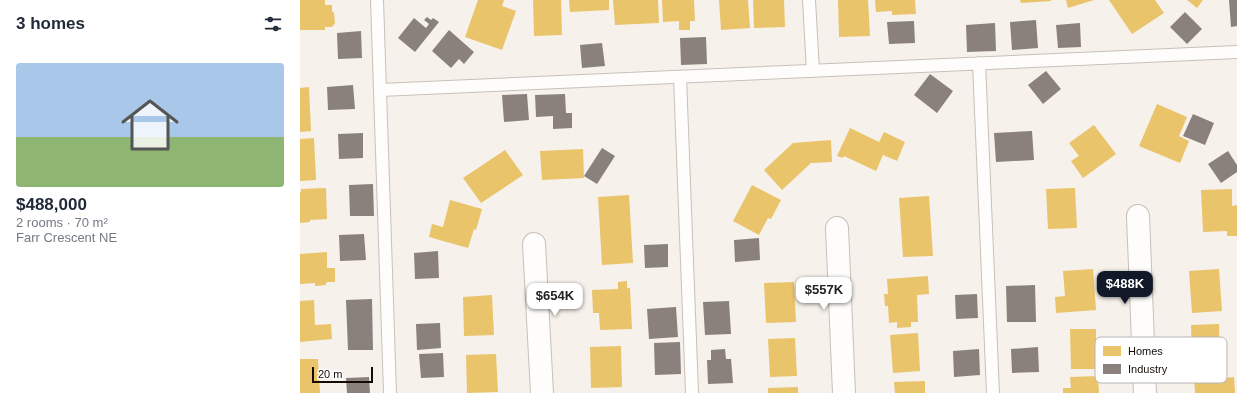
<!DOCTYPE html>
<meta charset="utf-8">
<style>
body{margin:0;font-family:Helvetica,sans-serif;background:#f2f2f3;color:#1f2937;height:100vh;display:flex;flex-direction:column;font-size:15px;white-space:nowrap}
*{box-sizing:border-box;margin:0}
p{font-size:13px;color:#747a83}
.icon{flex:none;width:22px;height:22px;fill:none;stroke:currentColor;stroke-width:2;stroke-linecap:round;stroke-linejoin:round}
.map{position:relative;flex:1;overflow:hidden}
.side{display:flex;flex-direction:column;background:#fff;width:300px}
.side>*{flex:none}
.scale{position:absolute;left:12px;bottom:10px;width:61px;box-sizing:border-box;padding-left:4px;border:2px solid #140c04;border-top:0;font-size:11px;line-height:14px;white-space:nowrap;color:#140c04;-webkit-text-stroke:3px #fff;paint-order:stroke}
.price{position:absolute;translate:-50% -34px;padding:0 9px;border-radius:8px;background:#fff;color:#222;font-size:13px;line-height:26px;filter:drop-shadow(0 1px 2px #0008)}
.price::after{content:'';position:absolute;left:50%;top:24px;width:12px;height:9px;margin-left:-6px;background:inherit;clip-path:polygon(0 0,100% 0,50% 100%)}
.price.current{background:#111827;color:#fff}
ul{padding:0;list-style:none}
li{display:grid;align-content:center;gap:8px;height:212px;padding:0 16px}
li+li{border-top:1px solid #e0e1e3}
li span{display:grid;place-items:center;height:124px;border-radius:4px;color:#555}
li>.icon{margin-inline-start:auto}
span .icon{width:72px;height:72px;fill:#fffc;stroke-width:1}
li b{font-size:17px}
h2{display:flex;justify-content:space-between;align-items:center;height:48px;padding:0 16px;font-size:17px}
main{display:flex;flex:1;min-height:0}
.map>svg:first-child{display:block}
</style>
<main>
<section class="side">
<h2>3 homes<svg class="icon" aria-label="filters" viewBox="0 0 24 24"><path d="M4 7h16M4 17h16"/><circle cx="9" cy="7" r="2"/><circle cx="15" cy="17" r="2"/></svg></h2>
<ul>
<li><span style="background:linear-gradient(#a9c7e8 60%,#8fb573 0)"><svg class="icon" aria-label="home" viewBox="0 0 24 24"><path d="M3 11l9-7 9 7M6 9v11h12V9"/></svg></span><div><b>$488,000</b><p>2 rooms · 70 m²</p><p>Farr Crescent NE</p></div></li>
</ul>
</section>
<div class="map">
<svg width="937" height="393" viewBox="0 0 937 393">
<rect width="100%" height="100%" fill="#f7f1eb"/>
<path fill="#e9c46a" d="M0,0H25V5H32V11L34,13L35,23L32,27H25V30H0Z
M178,0H204L202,6L216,11L202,50L165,37Z
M233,0H261L262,35L234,36Z
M269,0H309V10L270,12Z
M313,0H358L359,23L315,25Z
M362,0H394L395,21H390V30H379V21L363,22Z
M419,0H448L450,28L421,30Z
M453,0H484L485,27L454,28Z
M538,0H568L570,36L539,37Z
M575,0H615L616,14L592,15V11L576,12Z
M720,0H751V1L721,3Z
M766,0H794L768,8Z
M809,0H855L864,13L832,34Z
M887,0H903L897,8Z
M9,87L11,131L0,132V88Z
M857,104L887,117L879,136L889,141L880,163L839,146Z
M794,125L816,154L783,178L771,161L779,156L769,143Z
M550,128L579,142L584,132L605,142L597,161L583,155L576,171L544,156L543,158L537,156Z
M14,138L16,180L0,181V139Z
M531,140L532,162L511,163L482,190L464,170L493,143Z
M283,149L284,178L242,180L240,151Z
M205,150L223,175L181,203L163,178Z
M452,185L481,200L471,219L468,218L459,235L433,221Z
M26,188L27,219L10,220V222L0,223V192H1V189Z
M775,188L777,228L748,229L746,189Z
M932,189V206L937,205V236H927V231L903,232L901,190Z
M329,195L333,263L302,265L298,197Z
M629,196L633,256L603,257L599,198Z
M150,200L182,209L176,230L174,229L168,248L129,237L132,224L143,227Z
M27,252V268H35V282H28L26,283V285L15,286V283L0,284V254Z
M793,269L796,310L756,313L755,297L765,296L763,271Z
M919,269L922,311L892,313L889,271Z
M628,276L629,294L617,295L618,322H611V327L597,328V322L589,323L588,306H585L584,294H588L587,279Z
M327,281V288H330L332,329L300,330L299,313H293L292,290L318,289V282Z
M494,282L496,322L466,323L464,283Z
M192,295L194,335L164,336L163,297Z
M14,300L15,325L31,324L32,339L0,342V301Z
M919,324L920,362L892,363L891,325Z
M770,329H796V369H771Z
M618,333L620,371L593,373L590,335Z
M495,338L497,376L470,377L468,339Z
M321,346L322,387L291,388L290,347Z
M196,354L198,392L167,393L166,355Z
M0,359H18L20,393H0Z
M925,374V378L934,377L935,393H895L894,376Z
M798,376L799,393H763V388H771L770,377Z
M625,381V393H595L594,382Z
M498,387V393H468V388Z"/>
<path fill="#8a817c" d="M929,0H937V26L931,27Z
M885,12L902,29L887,44L870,27Z
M127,17L131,20L133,18L139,22L115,52L98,38L114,18L126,28L129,24L124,20Z
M736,20L738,48L712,50L710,22Z
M614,21L615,43L589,44L587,22Z
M695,23L696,51L667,52L666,25Z
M780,23L781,47L758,48L756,25Z
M149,30L174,52L164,64L159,59L151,68L132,51Z
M61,31L62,58L38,59L37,33Z
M406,37L407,64L381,65L380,38Z
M302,43L305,66L282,68L280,45Z
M746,71L761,89L743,104L728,85Z
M630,74L653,91L637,113L614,95Z
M53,85L55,109L28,110L27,87Z
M227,94L229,120L204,122L202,95Z
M265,94L266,113H272V128L253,129V116L236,117L235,95Z
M893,114L914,123L905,145L883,136Z
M732,131L734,160L696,162L694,133Z
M63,133V158L39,159L38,134Z
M302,148L315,156L297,184L284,176Z
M928,151L937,165V172L921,183L908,164Z
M73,184L74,216H50L49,185Z
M64,234L66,260L40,261L39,235Z
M459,238L460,260L435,262L434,240Z
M368,244V267L345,268L344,245Z
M138,251L139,278L115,279L114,253Z
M735,285L736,322H707L706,286Z
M677,294L678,318L656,319L655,295Z
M72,299L73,350H48L46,300Z
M429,301L431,334L405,335L403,302Z
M376,307L378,337L349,339L347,309Z
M140,323L141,348L117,350L116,324Z
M380,342L381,374L355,375L354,343Z
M738,347L739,372L712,373L711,349Z
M425,349L426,359H431L433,383L408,384L407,360H411V350Z
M679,349L680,375L654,377L653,351Z
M143,353L144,377L121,378L119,354Z
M69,377L70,393H47L46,378Z"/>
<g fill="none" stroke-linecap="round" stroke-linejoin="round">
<g stroke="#c8c0b8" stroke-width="14">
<path id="service" d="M77,0L90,393
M509,0L513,71
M679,63L693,393
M380,77L392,393
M80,90L937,52"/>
</g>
<g stroke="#c8c0b8" stroke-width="24">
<path id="minor" d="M838,216L845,393
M537,228L544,393
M234,244L242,393"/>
</g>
<use href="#service" stroke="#fefdfc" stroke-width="12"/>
<use href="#minor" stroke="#fefdfc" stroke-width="22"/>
</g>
<rect x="795" y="337" width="132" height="46" rx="6" fill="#fff" stroke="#b8b6b4" stroke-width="1"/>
<rect x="803" y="346" width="18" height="10" fill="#e9c46a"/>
<rect x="803" y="364" width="18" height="10" fill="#8a817c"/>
<g font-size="11" fill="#140c04">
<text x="828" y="355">Homes</text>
<text x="828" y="373">Industry</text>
</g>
</svg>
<div class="scale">20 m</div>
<b class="price current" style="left:825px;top:305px">$488K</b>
<b class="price" style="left:524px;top:311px">$557K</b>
<b class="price" style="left:255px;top:317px">$654K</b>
</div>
</main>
